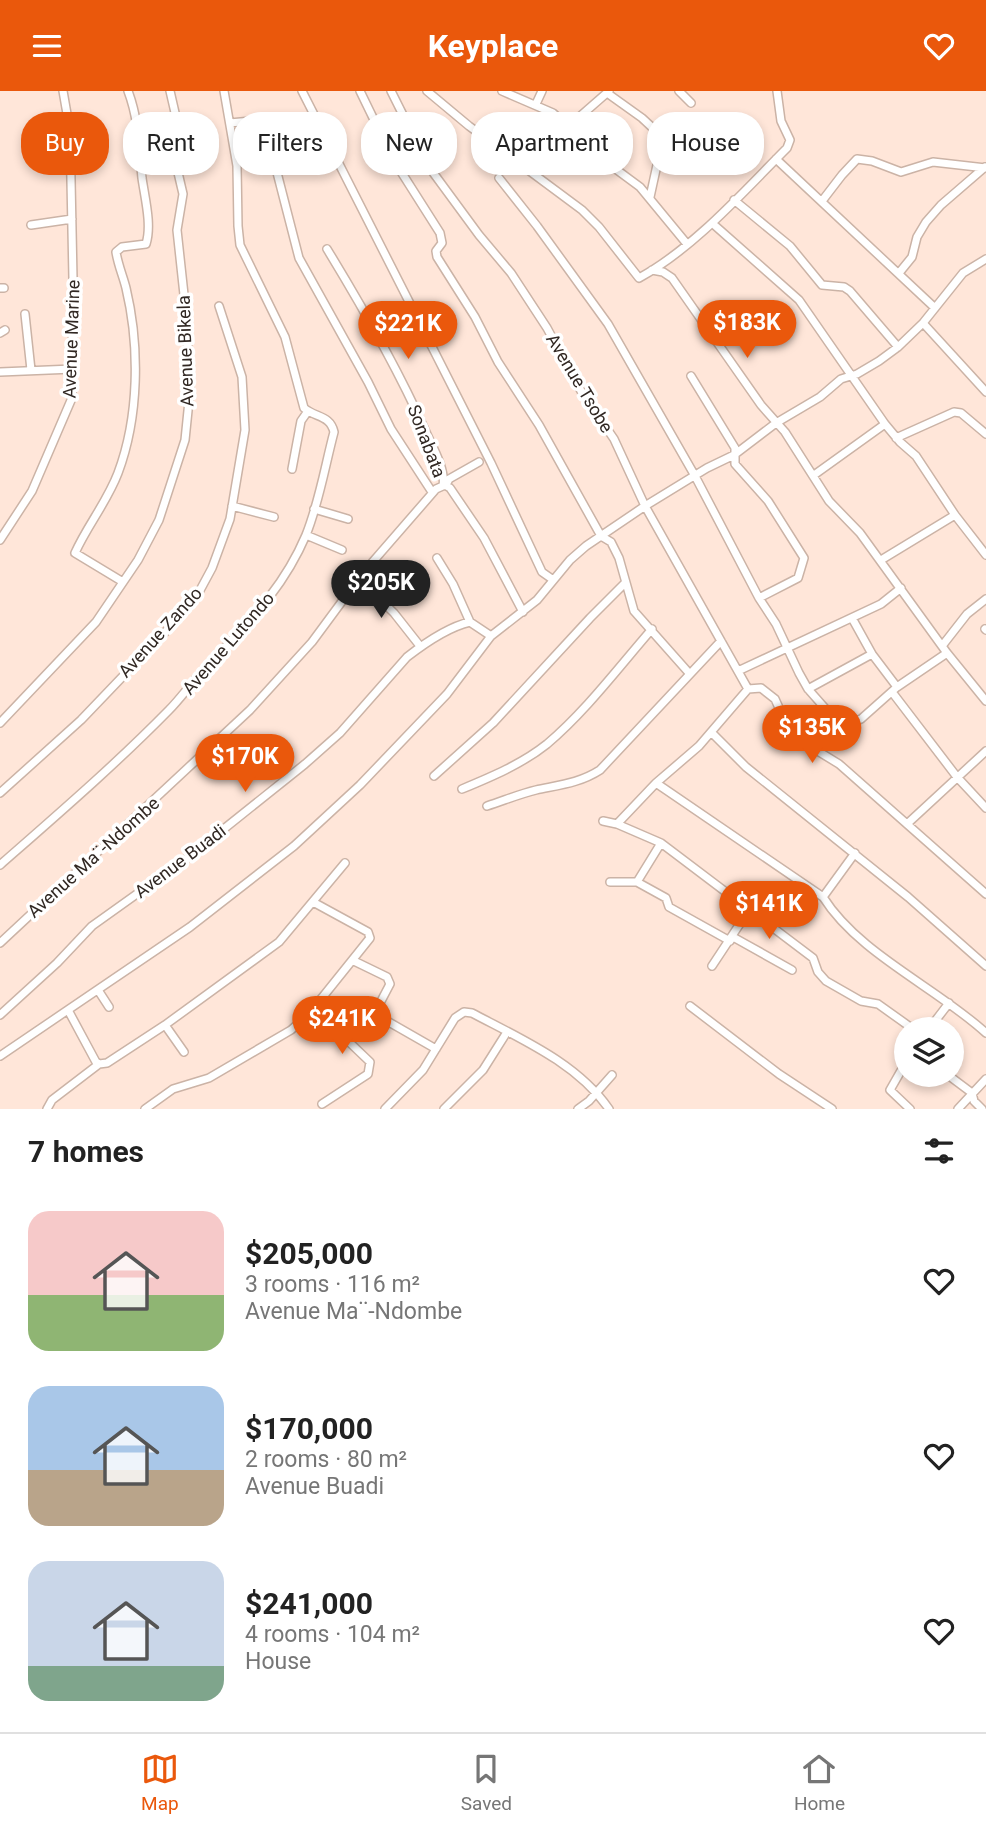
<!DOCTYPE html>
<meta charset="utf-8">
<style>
body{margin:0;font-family:Roboto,sans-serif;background:#f6f6f6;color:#222;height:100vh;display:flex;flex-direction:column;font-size:26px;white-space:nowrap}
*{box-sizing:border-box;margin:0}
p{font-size:23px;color:#767676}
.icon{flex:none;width:38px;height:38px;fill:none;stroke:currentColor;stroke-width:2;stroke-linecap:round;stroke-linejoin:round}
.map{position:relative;height:1018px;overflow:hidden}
.panel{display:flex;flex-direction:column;background:#fff;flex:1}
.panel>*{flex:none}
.top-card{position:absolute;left:21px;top:21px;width:945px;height:63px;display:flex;gap:14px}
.buttons{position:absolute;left:894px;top:926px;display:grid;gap:14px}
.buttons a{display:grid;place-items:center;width:70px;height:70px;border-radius:50%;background:#fff;box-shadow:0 4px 10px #0003;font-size:35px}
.price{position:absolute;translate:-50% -60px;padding:0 16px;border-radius:24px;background:#ea580c;color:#fff;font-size:23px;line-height:46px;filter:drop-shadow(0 2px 4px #0008)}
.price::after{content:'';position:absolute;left:50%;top:42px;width:21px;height:16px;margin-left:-10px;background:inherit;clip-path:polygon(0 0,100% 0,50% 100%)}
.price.on{background:#222;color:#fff}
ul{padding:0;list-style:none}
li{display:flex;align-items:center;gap:21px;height:175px;padding:0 28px}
li span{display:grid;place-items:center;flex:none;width:196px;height:140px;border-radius:21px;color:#555}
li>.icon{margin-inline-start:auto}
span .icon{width:84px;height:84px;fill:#fffc;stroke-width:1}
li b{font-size:30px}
h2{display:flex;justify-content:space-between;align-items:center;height:84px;padding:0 28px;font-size:30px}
.tag{padding:0 24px;border-radius:28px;background:#fff;box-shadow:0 4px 10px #0003;font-size:24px;line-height:63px}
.tag.on{background:#ea580c;color:#fff}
header{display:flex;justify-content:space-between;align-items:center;height:91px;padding:0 28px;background:#ea580c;color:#fff;font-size:32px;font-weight:700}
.menu{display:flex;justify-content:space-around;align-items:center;height:98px;border-top:2px solid #e0e0e0;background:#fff;font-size:19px;color:#767676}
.menu a{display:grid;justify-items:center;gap:4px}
.menu .on{color:#ea580c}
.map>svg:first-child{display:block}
</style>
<header><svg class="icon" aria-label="menu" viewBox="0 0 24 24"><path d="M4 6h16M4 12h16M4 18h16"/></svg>Keyplace<svg class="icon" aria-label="heart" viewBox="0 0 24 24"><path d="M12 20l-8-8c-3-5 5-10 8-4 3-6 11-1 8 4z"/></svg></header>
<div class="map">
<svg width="986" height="1018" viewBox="0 0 986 1018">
<rect width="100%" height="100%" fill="#ffe6d9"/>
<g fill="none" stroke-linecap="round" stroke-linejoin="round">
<g stroke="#cbb3a6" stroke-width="10">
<path id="minor" d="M302,0L491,372L542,481L552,488
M360,0L393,68L440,142L442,152L436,160L437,166L475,226L498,271L539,334L601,445L611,451L619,467L634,520L689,582
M391,0L429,76L479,144L511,182L547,237L581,300L614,348L645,415L748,598
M427,0L469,35L582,119L599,136L639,187C694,157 743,101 787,57L790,49L781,30L777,0
M502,0L553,22L617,79L640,96L687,153
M679,0L691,12
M607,2L642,27L657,41V74L650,106
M536,13L542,0
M230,32L260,29L264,31L299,167L368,291L391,338L432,401
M776,68L935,217
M524,76L537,63L609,0
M499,87L537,135L608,233L695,385L759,507L776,533L799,582L808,598L839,633L845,634L861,628L897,596L947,562
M734,109L790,155L822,194L844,196L850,200L898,256
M822,110L842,84L857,68L872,70L901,81L933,71L986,77
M712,132L799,209L885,333L900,351L916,365L955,424L986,464
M31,134L72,128
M327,158C363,217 397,276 425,339C432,355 446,378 443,395
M652,179L663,181L672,187L761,314L785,341L829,410L860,442L947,562L986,610
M899,182L912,166L917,146L926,131L941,114L985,76
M0,197H4
M25,223L31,279
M923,232L986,301
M0,242L5,239
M0,281L73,278
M691,285L735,357V373L768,410L804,467L798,487L759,507
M896,347L954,321L961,322L986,343
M292,378L301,330L308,320
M814,384L885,333
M446,394L449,388L479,371
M232,415L274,426
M314,418L348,428
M306,444L342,459
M0,449L32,400L72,307L73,188L70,40L63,0
M437,467L453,493L470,531
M881,469L955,424
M359,488L394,522L420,555
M123,491L75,462C87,435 107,411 118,382C139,326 140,256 126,197C123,185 118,174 116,161L122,156L146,153C152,134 145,108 142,87C139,57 139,29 128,0
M852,527L872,563L897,596
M985,538L986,539
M942,555L967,523L986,508
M738,580L881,513L901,497
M808,598L872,563
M892,601L957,686L986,717
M0,632L96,531L138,469L159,429L185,349L190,300L186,222L177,139L183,103L176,73L182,52L170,0
M711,641L746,676L908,806L986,875
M434,685L493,632L590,527L625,492
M656,692L823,806C859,863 936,896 986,942
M462,698C491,686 522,673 547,653C586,620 618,577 652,538
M0,702L81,629L171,535L198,503L212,477L230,428L245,339L242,286L219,215
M487,715C503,710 519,703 536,699C559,694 580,692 600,679L721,550
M603,730L617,733L661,752L813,867L818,881L826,890L861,910L878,913L913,938
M617,733L656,692L699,655L748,598L761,597L775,608L784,628L803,651L839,673L986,803
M907,733L986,660
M0,774C57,724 115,674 169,619C180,608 189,595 200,583C242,537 281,503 306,444C319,412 325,375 334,341C330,324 316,327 304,317L285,246L240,154L238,135L237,75L224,0
M610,791H637L666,807L669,816L730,850
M637,791L661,752
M823,806L855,762
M733,846L792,879
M0,852L250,619L312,551L363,482L436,398L445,394L450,397L484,447L523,521
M712,875L749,819
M98,899L109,916
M690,915L779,983L832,1018
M68,919L96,971L99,973L107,972L165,934L279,851L345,772
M373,922L436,958
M0,924L57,872L92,835L190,765L305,673L340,642L407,566C425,552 448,536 470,531L491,545
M165,934L184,961
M929,938L949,912
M0,965L190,836L294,755L360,694L447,603L491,545L537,509L570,469L586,455L645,415L707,377L734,364L776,332L820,306L841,288L857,283L879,270L898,256L923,232L963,182L986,168
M906,971L890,999L910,1018
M948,984L972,1002L974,1010L982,1018
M322,1013L368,983L370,971L347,949L357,935L379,914L390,893L387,886L354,870
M47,1018L52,1009L99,973
M145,1018L173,998L209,987L291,939L309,923L370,847L368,841L313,811
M385,1018L423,979L455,927L464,921L472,922C521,948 577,972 609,1018
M444,1018L483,979L507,941
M578,1018L589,1010L612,984
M958,1018L986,988"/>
</g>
<use href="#minor" stroke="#fff" stroke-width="7"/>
</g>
<g text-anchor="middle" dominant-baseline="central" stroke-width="7" stroke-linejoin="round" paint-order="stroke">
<g font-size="18" fill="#312823" stroke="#fff">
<text transform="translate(71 248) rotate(-88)">Avenue Marine</text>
<text transform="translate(185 260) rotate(-92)">Avenue Bikela</text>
<text transform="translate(580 292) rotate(59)">Avenue Tsobe</text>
<text transform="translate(427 350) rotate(69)">Sonabata</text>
<text transform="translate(160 541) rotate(-48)">Avenue Zando</text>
<text transform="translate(228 552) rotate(-49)">Avenue Lutondo</text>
<text transform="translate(93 766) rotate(-42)">Avenue Ma¨-Ndombe</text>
<text transform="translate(180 770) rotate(-37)">Avenue Buadi</text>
</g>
</g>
</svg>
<div class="buttons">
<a><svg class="icon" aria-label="layers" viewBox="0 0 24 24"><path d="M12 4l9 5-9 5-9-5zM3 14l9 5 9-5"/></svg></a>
</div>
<b class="price" style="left:747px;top:269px">$183K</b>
<b class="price" style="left:408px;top:270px">$221K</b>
<b class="price on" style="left:381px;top:529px">$205K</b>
<b class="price" style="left:812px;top:674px">$135K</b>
<b class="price" style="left:245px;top:703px">$170K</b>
<b class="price" style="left:769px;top:850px">$141K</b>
<b class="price" style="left:342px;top:965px">$241K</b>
<div class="top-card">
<a class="tag on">Buy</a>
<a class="tag">Rent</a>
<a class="tag">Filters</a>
<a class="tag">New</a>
<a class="tag">Apartment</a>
<a class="tag">House</a>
</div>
</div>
<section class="panel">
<h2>7 homes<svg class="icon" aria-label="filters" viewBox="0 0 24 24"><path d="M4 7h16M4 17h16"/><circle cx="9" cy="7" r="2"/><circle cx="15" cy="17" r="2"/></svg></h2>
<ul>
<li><span style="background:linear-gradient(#f6c9c9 60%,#8fb573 0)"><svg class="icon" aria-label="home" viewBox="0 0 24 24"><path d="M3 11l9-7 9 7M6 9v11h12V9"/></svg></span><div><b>$205,000</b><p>3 rooms · 116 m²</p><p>Avenue Ma¨-Ndombe</p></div><svg class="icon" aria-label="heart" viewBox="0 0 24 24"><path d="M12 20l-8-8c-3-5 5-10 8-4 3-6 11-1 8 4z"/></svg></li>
<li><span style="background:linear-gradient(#a9c7e8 60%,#b9a48a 0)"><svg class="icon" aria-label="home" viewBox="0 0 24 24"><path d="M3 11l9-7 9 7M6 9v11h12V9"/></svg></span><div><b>$170,000</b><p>2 rooms · 80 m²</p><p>Avenue Buadi</p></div><svg class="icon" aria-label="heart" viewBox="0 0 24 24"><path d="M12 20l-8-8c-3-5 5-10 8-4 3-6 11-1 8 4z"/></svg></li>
<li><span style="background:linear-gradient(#c9d6e8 75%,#7fa58c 0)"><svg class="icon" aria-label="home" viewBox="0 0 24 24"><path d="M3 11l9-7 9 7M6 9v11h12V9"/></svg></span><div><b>$241,000</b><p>4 rooms · 104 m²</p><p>House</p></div><svg class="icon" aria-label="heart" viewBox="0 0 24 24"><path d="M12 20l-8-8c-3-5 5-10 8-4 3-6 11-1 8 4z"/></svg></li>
</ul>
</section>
<nav class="menu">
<a class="on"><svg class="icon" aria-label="map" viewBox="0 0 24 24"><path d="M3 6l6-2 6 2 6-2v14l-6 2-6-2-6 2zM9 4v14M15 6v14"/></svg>Map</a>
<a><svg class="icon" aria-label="saved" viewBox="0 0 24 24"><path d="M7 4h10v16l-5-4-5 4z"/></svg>Saved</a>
<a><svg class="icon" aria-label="home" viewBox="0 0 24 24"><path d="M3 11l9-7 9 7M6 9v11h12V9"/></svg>Home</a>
</nav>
